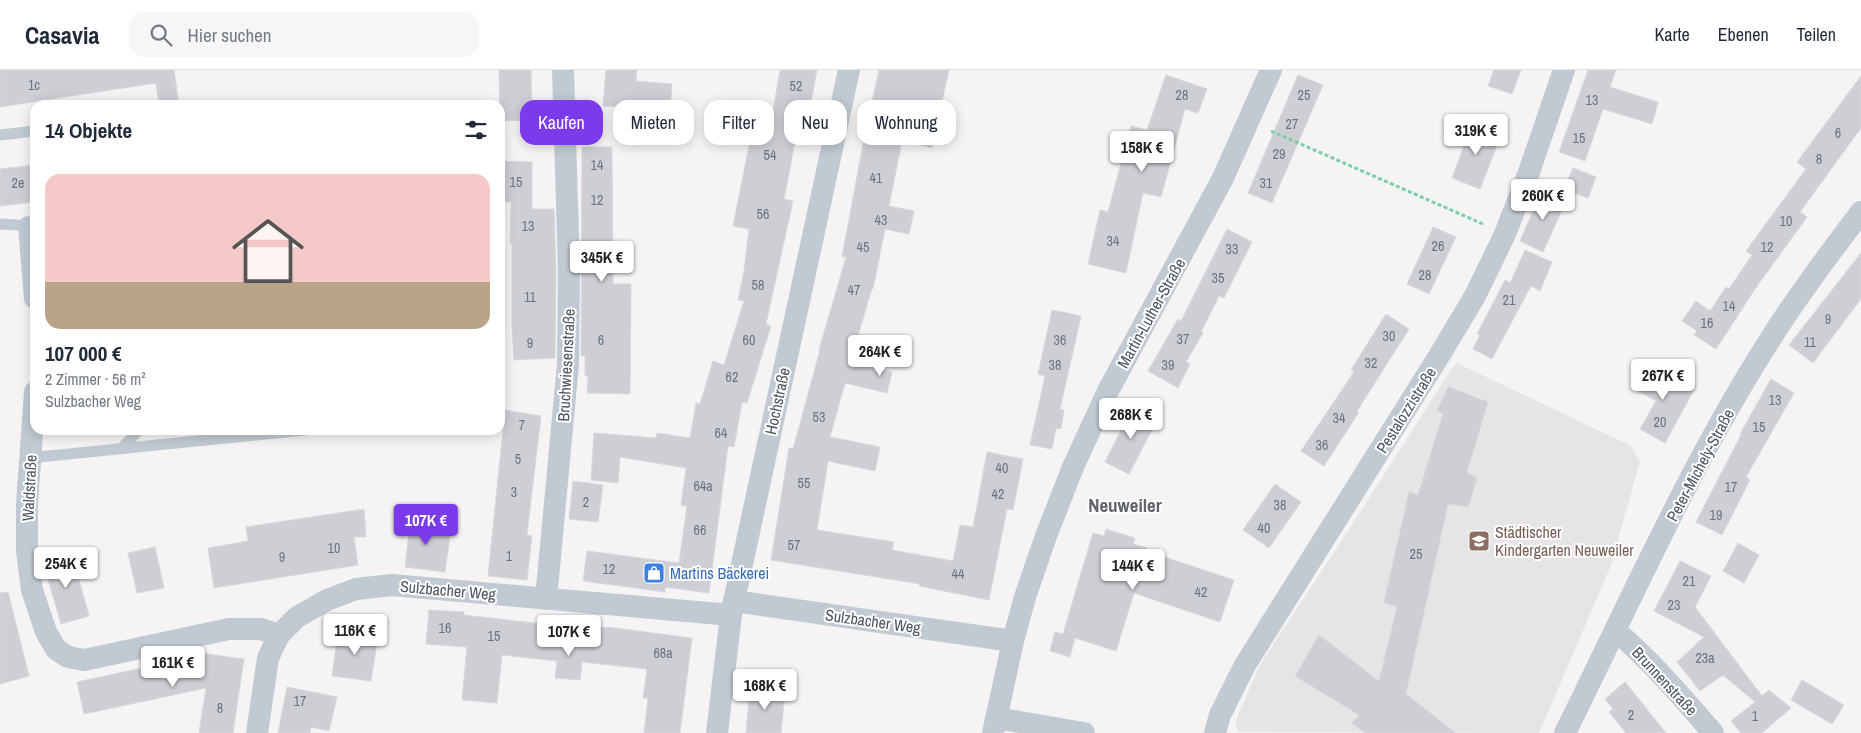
<!DOCTYPE html>
<html lang="de">
<meta charset="utf-8">
<style>
body{margin:0;font-family:"Archivo Narrow",sans-serif;background:#f6f6f7;color:#1f2937;height:100vh;display:flex;flex-direction:column;font-size:19px;white-space:nowrap}
*{box-sizing:border-box;margin:0}
p{font-size:16px;color:#747a83}
.icon{flex:none;width:28px;height:28px;fill:none;stroke:currentColor;stroke-width:2;stroke-linecap:round;stroke-linejoin:round}
.map{position:relative;flex:1;overflow:hidden}
.panel{position:absolute;left:30px;top:30px;width:475px;height:335px;display:flex;flex-direction:column;background:#fff;border-radius:15px;box-shadow:0 2px 12px #0003}
.panel>*{flex:none}
.banner{position:absolute;left:520px;top:30px;width:475px;height:45px;display:flex;gap:10px}
.price{position:absolute;translate:-50% -42px;padding:0 11px;border-radius:5px;background:#fff;color:#222;font-size:16px;line-height:32px;filter:drop-shadow(0 1px 2px #0008)}
.price::after{content:'';position:absolute;left:50%;top:30px;width:15px;height:11px;margin-left:-8px;background:inherit;clip-path:polygon(0 0,100% 0,50% 100%)}
.price.selected{background:#7c3aed;color:#fff}
ul{padding:0;list-style:none}
li{display:grid;align-content:center;gap:10px;height:265px;padding:0 15px}
li+li{border-top:1px solid #e0e1e3}
li span{display:grid;place-items:center;height:155px;border-radius:15px;color:#555}
li>.icon{margin-inline-start:auto}
span .icon{width:90px;height:90px;fill:#fffc;stroke-width:1}
li b{font-size:21px}
h2{display:flex;justify-content:space-between;align-items:center;height:60px;padding:0 15px;font-size:21px}
.chip{padding:0 18px;border-radius:15px;background:#fff;box-shadow:0 2px 12px #0003;font-size:18px;line-height:45px}
.chip.selected{background:#7c3aed;color:#fff}
header{display:flex;align-items:center;gap:30px;box-sizing:border-box;height:70px;padding:0 25px;background:#fff;border-bottom:1px solid #e0e1e3}
header strong{font-size:24px}
nav{display:flex;gap:28px;margin-inline-start:auto;font-size:18px}
.search{width:350px;height:45px;background:#f6f6f7;display:flex;align-items:center;gap:12px;box-sizing:border-box;padding:0 18px;border-radius:15px;color:#747a83;font-size:19px}
.map>svg:first-child{display:block}
</style>
<header>
<strong>Casavia</strong>
<div class="search"><svg class="icon" aria-label="search" viewBox="0 0 24 24"><circle cx="10" cy="10" r="6"/><path d="M15 15l6 6"/></svg>Hier suchen</div>
<nav><a>Karte</a><a>Ebenen</a><a>Teilen</a></nav>
</header>
<div class="map">
<svg width="1861" height="663" viewBox="0 0 1861 663">
<rect width="100%" height="100%" fill="#f5f3f3"/>
<path fill="#e6e4e5" d="M1457,293L1631,376L1640,391L1611,495L1539,663L1239,662L1235,656L1238,645L1260,595L1357,447L1452,298Z"/>
<path fill="#cdcfd5" stroke="#d7d9de" d="M0,0H174L179,35H159L156,13L0,37Z
M499,0H531L532,50L500,51Z
M606,0H637L636,11L672,14L670,41L603,36Z
M780,0H817L811,32L803,31L784,129L793,131L766,254L771,256L747,333L742,332L734,377L728,376L709,523L665,517V522L583,511L587,481L679,493L687,436L681,435L686,398L620,387L618,413L591,410L594,363L656,368L657,363L690,368L696,333L700,334L713,291L724,295L744,231L738,230L744,201L749,159L733,156L753,56L770,59Z
M879,0H949L932,78L902,71L889,136L914,141L909,164L885,159L873,219L872,218L850,293L892,302L887,323L845,313L830,367L880,377L875,401L828,391L817,460L894,472L892,480L953,491L960,455L973,457L987,382L1023,389L1013,440L1007,439L989,530L919,516L920,514L771,490L789,378L793,379L820,280H819L846,187H842L865,63Z
M1494,0H1521L1512,24L1488,16Z
M1588,0H1616L1610,17L1658,32L1652,54L1603,39L1585,91L1559,82Z
M1166,5L1207,19L1198,43L1185,39L1161,127L1143,123L1126,203L1088,194L1100,140L1108,142L1131,56L1147,60Z
M1298,5L1323,15L1272,133L1248,123Z
M1861,6V58L1800,142L1807,147L1755,219L1716,279L1694,265L1697,261L1682,251L1696,231L1710,241L1726,217L1729,219L1752,185L1746,181L1806,99L1797,92Z
M1472,54L1501,65L1480,119L1452,108Z
M582,77H612L613,214H631L630,324L587,323L588,306H585V286H581Z
M500,91L532,92V139H554L556,200L555,288L514,290L512,257V173H510L511,132H500Z
M35,95V132L0,136V99Z
M1573,98L1596,107L1588,128L1564,119Z
M1542,120L1566,131L1543,182L1520,171Z
M1433,157L1456,167L1429,224L1407,214Z
M1227,159L1252,172L1224,228L1219,226L1201,262L1203,263L1186,292L1190,294L1178,318L1148,301L1178,249L1181,251Z
M1525,180L1552,192L1540,221L1531,216L1492,289L1473,279L1480,265L1477,264L1505,210L1510,213Z
M1861,183V229L1813,293L1789,275Z
M1052,240L1081,246L1060,339L1064,340L1061,359L1056,358L1052,379L1030,375L1045,306L1038,304Z
M1386,244L1409,259L1357,341L1359,342L1324,396L1301,381L1354,302L1351,300Z
M1643,297L1667,310L1671,303L1696,316L1665,373L1640,359L1656,331L1631,317Z
M1771,309L1794,323L1746,407L1750,410L1722,465L1696,452L1741,365L1740,364Z
M1448,317L1488,332L1467,402L1477,408L1468,437L1448,434L1406,624L1456,663H1365L1352,653L1359,645L1295,606L1319,565L1379,611L1397,537L1384,532L1409,422L1418,425L1443,344L1437,341Z
M1133,336L1158,348L1129,404L1105,392Z
M505,340L541,346L527,465L532,466L527,510L488,506Z
M573,411L603,415L598,452L569,449Z
M1275,414L1301,432L1269,478L1243,460Z
M364,439L366,467H354L358,495L214,518L208,478L248,471L246,457Z
M411,445L433,448L431,463L450,466L445,502L405,497Z
M1106,459L1135,468L1133,474L1147,478L1146,481L1234,510L1220,552L1134,523L1116,581L1075,568L1070,587L1050,581L1055,562L1063,564L1093,463L1104,466Z
M1738,473L1759,485L1744,513L1723,501Z
M155,477L164,518L137,523L128,483Z
M72,484L89,546L61,554L43,492Z
M1680,491L1711,506L1695,537L1762,626L1769,620L1791,638L1762,663H1741L1731,651L1755,632L1723,605L1700,621L1677,592L1704,567L1654,541Z
M8,522L29,606L0,614V523Z
M429,540L464,542V545L560,556L561,554L606,558L607,557L692,568L680,663H644L648,628H643L647,599L582,592L580,610L555,608L557,591L502,585L497,633L462,630L467,577L426,574Z
M338,561L378,566L371,611L332,606Z
M207,584L244,589L233,663H199L206,618L84,644L77,612Z
M1802,610L1844,635L1832,654L1791,630Z
M1625,612L1634,623L1666,663H1626L1609,642L1613,639L1605,629Z
M287,617L337,627L329,661L311,657L310,663H278Z
M750,618L785,622L781,663H746Z"/>
<g fill="none" stroke-linecap="round" stroke-linejoin="round">
<path stroke="#7ad0a6" stroke-width="3" stroke-dasharray="4 2.5" stroke-linecap="butt" d="M1271,61L1483,154"/>
<path stroke="#c1cad2" stroke-width="11" d="M0,65L35,61
M0,154L33,156
M122,378L139,360
M29,388L306,360"/>
<path stroke="#c1cad2" stroke-width="22" d="M29,157L35,228
M35,322L27,434V481L32,520L46,562L56,579L68,587L84,590L229,559H261L279,565
M546,529L568,294L569,200L563,0
M734,531L1013,571
M1616,561C1652,592 1682,627 1713,663
M996,648L1084,663
M257,663L268,588L279,565L297,547L327,530L356,519L392,515L731,545
M717,663L731,545L849,0
M993,663L1013,571L1025,527L1046,466L1073,397L1108,321L1223,108L1271,0
M1215,663L1220,645L1245,595L1439,286L1475,226L1505,164L1529,102L1564,0
M1565,663C1631,530 1691,393 1771,268C1799,224 1830,183 1861,142"/>
</g>
<defs>
<g id="school-square" transform="scale(1.125)"><rect x="-9" y="-9" width="18" height="18" rx="4" fill="#8d6e63" stroke="#fff"/><path d="M0-5L7-2L0 1L-7-2ZM-4 1L0 2.5L4 1V4Q0 6-4 4Z" fill="#fff"/></g>
<g id="shop-square" transform="scale(1.125)"><rect x="-9" y="-9" width="18" height="18" rx="4" fill="#3f7fe0" stroke="#fff"/><path d="M-5-2.5h2.3a2.7 3.5 0 0 1 5.4 0H5L5.5 6h-11ZM-1.5-2.5h3a1.5 2.3 0 0 0-3 0Z" fill="#fff"/></g>
</defs>
<g fill-rule="evenodd">
<use href="#school-square" x="1479" y="471"/>
<use href="#shop-square" x="654" y="503"/>
</g>
<g text-anchor="middle" dominant-baseline="central" stroke-width="4" stroke-linejoin="round" paint-order="stroke">
<g font-size="14" fill="#6b747e">
<text x="34" y="15">1c</text>
<text x="796" y="16">52</text>
<text x="1182" y="25">28</text>
<text x="1304" y="25">25</text>
<text x="1592" y="30">13</text>
<text x="1292" y="54">27</text>
<text x="1838" y="63">6</text>
<text x="1579" y="68">15</text>
<text x="1279" y="84">29</text>
<text x="770" y="85">54</text>
<text x="1819" y="89">8</text>
<text x="597" y="95">14</text>
<text x="876" y="108">41</text>
<text x="516" y="112">15</text>
<text x="18" y="113">2e</text>
<text x="1266" y="113">31</text>
<text x="597" y="130">12</text>
<text x="763" y="144">56</text>
<text x="881" y="150">43</text>
<text x="1786" y="151">10</text>
<text x="528" y="156">13</text>
<text x="1113" y="171">34</text>
<text x="1438" y="176">26</text>
<text x="863" y="177">45</text>
<text x="1767" y="177">12</text>
<text x="1232" y="179">33</text>
<text x="1425" y="205">28</text>
<text x="1218" y="208">35</text>
<text x="758" y="215">58</text>
<text x="854" y="220">47</text>
<text x="530" y="227">11</text>
<text x="1509" y="230">21</text>
<text x="1729" y="236">14</text>
<text x="1828" y="249">9</text>
<text x="1707" y="253">16</text>
<text x="1389" y="266">30</text>
<text x="1183" y="269">37</text>
<text x="601" y="270">6</text>
<text x="749" y="270">60</text>
<text x="1060" y="270">36</text>
<text x="1810" y="272">11</text>
<text x="530" y="273">9</text>
<text x="1371" y="293">32</text>
<text x="1055" y="295">38</text>
<text x="1168" y="295">39</text>
<text x="732" y="307">62</text>
<text x="1775" y="330">13</text>
<text x="819" y="347">53</text>
<text x="1339" y="348">34</text>
<text x="1660" y="352">20</text>
<text x="522" y="355">7</text>
<text x="1759" y="357">15</text>
<text x="721" y="363">64</text>
<text x="1322" y="375">36</text>
<text x="518" y="389">5</text>
<text x="1002" y="398">40</text>
<text x="804" y="413">55</text>
<text x="703" y="416">64a</text>
<text x="1731" y="417">17</text>
<text x="514" y="422">3</text>
<text x="998" y="424">42</text>
<text x="586" y="432">2</text>
<text x="1280" y="435">38</text>
<text x="1716" y="445">19</text>
<text x="1264" y="458">40</text>
<text x="700" y="460">66</text>
<text x="794" y="475">57</text>
<text x="334" y="478">10</text>
<text x="1416" y="484">25</text>
<text x="509" y="486">1</text>
<text x="282" y="487">9</text>
<text x="609" y="499">12</text>
<text x="958" y="504">44</text>
<text x="1689" y="511">21</text>
<text x="1201" y="522">42</text>
<text x="1674" y="535">23</text>
<text x="445" y="558">16</text>
<text x="494" y="566">15</text>
<text x="663" y="583">68a</text>
<text x="1705" y="588">23a</text>
<text x="300" y="631">17</text>
<text x="220" y="638">8</text>
<text x="1631" y="645">2</text>
<text x="1755" y="646">1</text>
</g>
<g font-size="16" fill="#4a5661" stroke="#fff">
<text transform="translate(1151 243) rotate(-61)">Martin-Luther-Straße</text>
<text transform="translate(566 295) rotate(-87)">Bruchwiesenstraße</text>
<text transform="translate(777 331) rotate(-78)">Hochstraße</text>
<text transform="translate(1406 340) rotate(-58)">Pestalozzistraße</text>
<text transform="translate(1700 395) rotate(-62)">Peter-Michely-Straße</text>
<text transform="translate(29 418) rotate(-87)">Waldstraße</text>
<text transform="translate(448 520) rotate(5)">Sulzbacher Weg</text>
<text transform="translate(873 551) rotate(8)">Sulzbacher Weg</text>
<text transform="translate(1665 611) rotate(47)">Brunnenstraße</text>
</g>
<g font-size="16" fill="#785e54" stroke="#fff" text-anchor="start">
<text x="1495" y="462">Städtischer<tspan x="1495" dy="18">Kindergarten Neuweiler</tspan></text>
</g>
<g font-size="16" fill="#366cbe" stroke="#fff" text-anchor="start">
<text x="670" y="503">Martins Bäckerei</text>
</g>
<g font-size="19" font-weight="bold" fill="#5f6368" stroke="#fff">
<text x="1125" y="435">Neuweiler</text>
</g>
</g>
</svg>
<b class="price" style="left:1476px;top:86px">319K €</b>
<b class="price" style="left:1142px;top:103px">158K €</b>
<b class="price" style="left:1543px;top:151px">260K €</b>
<b class="price" style="left:602px;top:213px">345K €</b>
<b class="price" style="left:880px;top:307px">264K €</b>
<b class="price" style="left:1663px;top:331px">267K €</b>
<b class="price" style="left:1131px;top:370px">268K €</b>
<b class="price selected" style="left:426px;top:476px">107K €</b>
<b class="price" style="left:66px;top:519px">254K €</b>
<b class="price" style="left:1133px;top:521px">144K €</b>
<b class="price" style="left:355px;top:586px">116K €</b>
<b class="price" style="left:569px;top:587px">107K €</b>
<b class="price" style="left:173px;top:618px">161K €</b>
<b class="price" style="left:765px;top:641px">168K €</b>
<div class="banner">
<a class="chip selected">Kaufen</a>
<a class="chip">Mieten</a>
<a class="chip">Filter</a>
<a class="chip">Neu</a>
<a class="chip">Wohnung</a>
</div>
<section class="panel">
<h2>14 Objekte<svg class="icon" aria-label="filters" viewBox="0 0 24 24"><path d="M4 7h16M4 17h16"/><circle cx="9" cy="7" r="2"/><circle cx="15" cy="17" r="2"/></svg></h2>
<ul>
<li><span style="background:linear-gradient(#f6c9c9 70%,#b9a48a 0)"><svg class="icon" aria-label="home" viewBox="0 0 24 24"><path d="M3 11l9-7 9 7M6 9v11h12V9"/></svg></span><div><b>107 000 €</b><p>2 Zimmer · 56 m²</p><p>Sulzbacher Weg</p></div></li>
</ul>
</section>
</div>
